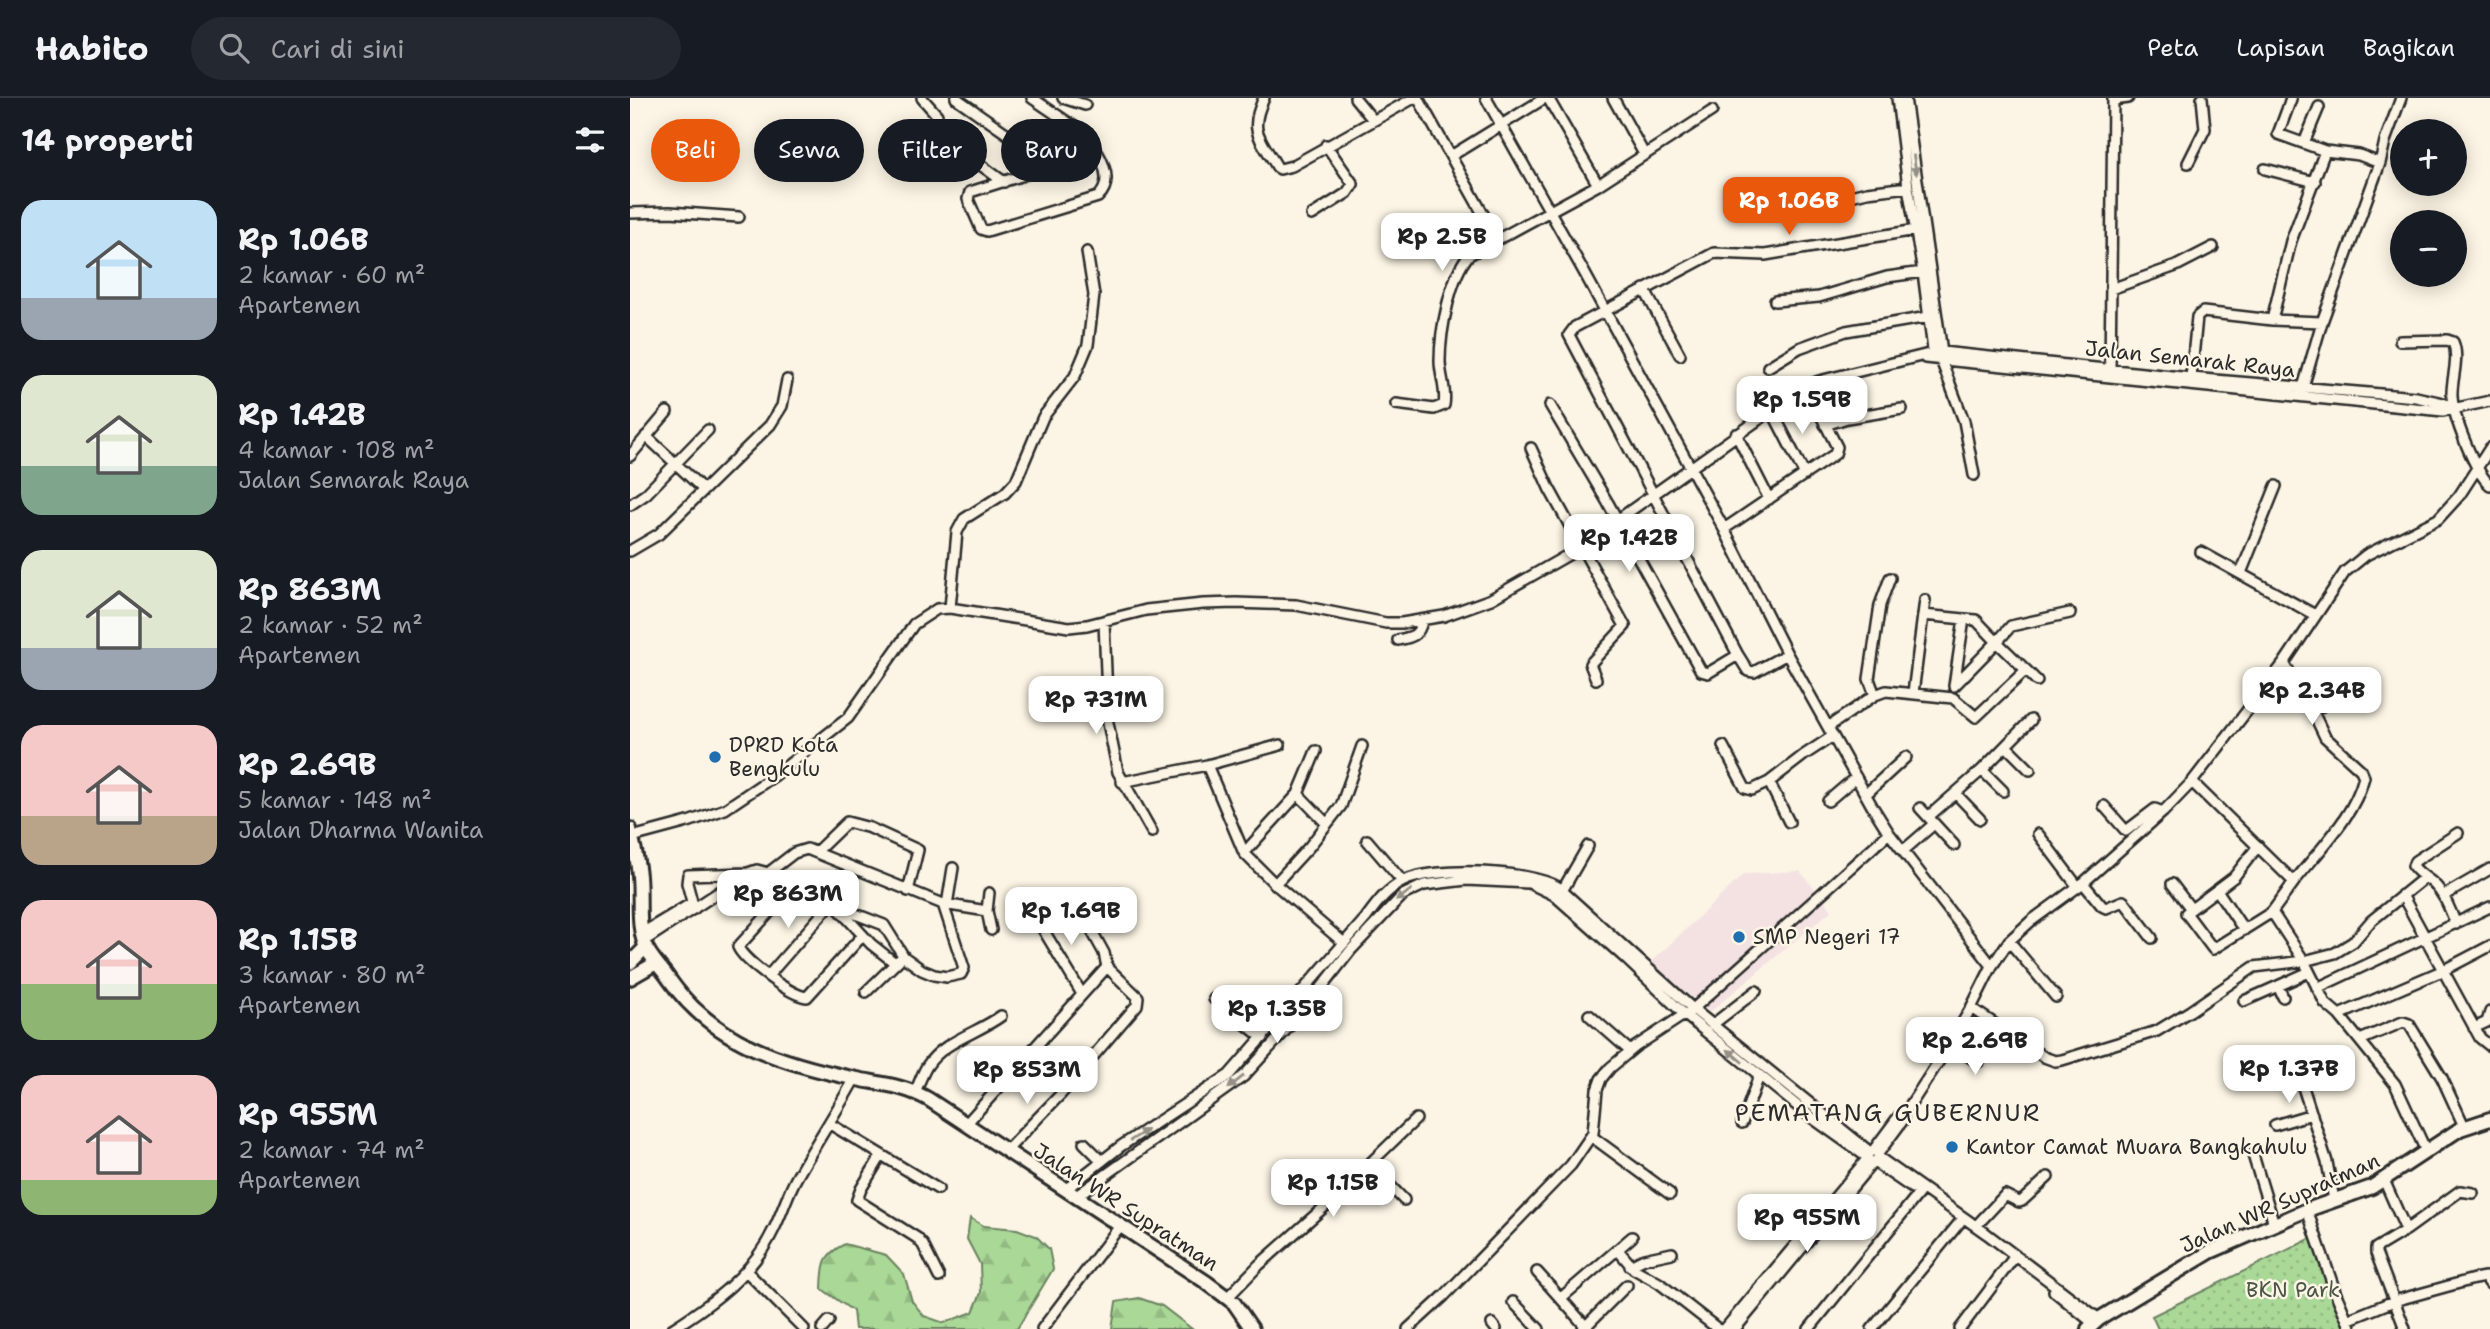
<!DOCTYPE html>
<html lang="id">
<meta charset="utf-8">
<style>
body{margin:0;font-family:"Shantell Sans",sans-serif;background:#242831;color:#f1f3f6;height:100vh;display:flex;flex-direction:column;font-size:26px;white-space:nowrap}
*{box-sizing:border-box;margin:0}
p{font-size:23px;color:#9ea1a6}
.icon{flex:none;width:38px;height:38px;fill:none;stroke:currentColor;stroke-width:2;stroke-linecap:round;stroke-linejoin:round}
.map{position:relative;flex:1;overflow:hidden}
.details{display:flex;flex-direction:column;background:#171b24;width:630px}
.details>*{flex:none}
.hud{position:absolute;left:21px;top:21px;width:665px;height:63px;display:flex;gap:14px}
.controls{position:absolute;left:1760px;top:21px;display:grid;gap:14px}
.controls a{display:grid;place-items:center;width:77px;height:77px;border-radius:50%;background:#171b24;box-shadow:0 4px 18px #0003;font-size:35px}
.price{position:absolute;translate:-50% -60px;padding:0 16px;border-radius:14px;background:#fff;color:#222;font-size:23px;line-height:46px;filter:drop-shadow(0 2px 4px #0008)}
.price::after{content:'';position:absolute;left:50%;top:42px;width:21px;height:16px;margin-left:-10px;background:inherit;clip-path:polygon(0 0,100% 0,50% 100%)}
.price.on{background:#ea580c;color:#fff}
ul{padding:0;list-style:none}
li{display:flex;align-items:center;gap:21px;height:175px;padding:0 21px}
li span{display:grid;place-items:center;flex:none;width:196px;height:140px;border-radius:21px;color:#555}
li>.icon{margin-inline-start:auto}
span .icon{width:84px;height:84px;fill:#fffc;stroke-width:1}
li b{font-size:30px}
h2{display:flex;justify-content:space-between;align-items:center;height:84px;padding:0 21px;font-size:30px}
.chip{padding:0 24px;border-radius:32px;background:#171b24;box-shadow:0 4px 18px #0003;font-size:24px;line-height:63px}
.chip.on{background:#ea580c;color:#fff}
header{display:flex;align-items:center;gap:42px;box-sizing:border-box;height:98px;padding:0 35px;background:#171b24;border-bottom:2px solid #363941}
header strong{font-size:33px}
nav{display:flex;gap:38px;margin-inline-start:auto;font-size:24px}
.search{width:490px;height:63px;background:#242831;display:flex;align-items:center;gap:18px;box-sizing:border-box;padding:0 24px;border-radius:38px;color:#9ea1a6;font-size:26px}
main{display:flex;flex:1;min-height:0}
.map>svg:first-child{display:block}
</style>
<header>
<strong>Habito</strong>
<div class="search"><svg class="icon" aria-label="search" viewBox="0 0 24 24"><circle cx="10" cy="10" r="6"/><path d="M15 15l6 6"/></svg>Cari di sini</div>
<nav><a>Peta</a><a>Lapisan</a><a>Bagikan</a></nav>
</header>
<main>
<section class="details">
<h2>14 properti<svg class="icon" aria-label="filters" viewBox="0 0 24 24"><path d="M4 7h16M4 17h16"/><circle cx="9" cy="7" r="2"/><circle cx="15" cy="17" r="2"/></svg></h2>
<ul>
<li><span style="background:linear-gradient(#bfe0f5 70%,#9aa5b1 0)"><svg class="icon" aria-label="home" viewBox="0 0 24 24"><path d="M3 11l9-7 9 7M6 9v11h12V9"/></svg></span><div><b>Rp 1.06B</b><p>2 kamar · 60 m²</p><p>Apartemen</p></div></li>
<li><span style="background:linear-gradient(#dfe7d0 65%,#7fa58c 0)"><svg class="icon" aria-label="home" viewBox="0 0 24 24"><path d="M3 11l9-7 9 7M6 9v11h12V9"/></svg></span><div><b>Rp 1.42B</b><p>4 kamar · 108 m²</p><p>Jalan Semarak Raya</p></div></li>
<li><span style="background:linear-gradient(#dfe7d0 70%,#9aa5b1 0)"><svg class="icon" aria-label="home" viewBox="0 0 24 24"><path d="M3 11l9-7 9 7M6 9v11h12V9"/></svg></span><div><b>Rp 863M</b><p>2 kamar · 52 m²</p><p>Apartemen</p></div></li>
<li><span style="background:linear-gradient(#f6c9c9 65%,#b9a48a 0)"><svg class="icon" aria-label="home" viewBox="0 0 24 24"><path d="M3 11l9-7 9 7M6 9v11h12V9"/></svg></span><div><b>Rp 2.69B</b><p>5 kamar · 148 m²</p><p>Jalan Dharma Wanita</p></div></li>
<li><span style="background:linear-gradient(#f6c9c9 60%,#8fb573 0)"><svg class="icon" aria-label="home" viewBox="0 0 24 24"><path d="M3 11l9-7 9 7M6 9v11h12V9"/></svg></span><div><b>Rp 1.15B</b><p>3 kamar · 80 m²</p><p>Apartemen</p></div></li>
<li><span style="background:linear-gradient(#f6c9c9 75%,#8fb573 0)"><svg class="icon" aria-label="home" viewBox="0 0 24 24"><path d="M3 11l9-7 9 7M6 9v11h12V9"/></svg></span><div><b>Rp 955M</b><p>2 kamar · 74 m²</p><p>Apartemen</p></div></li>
</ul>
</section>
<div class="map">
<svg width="1860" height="1231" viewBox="0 0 1860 1231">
<defs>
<pattern id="forest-firs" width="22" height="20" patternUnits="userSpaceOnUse" patternTransform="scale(1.75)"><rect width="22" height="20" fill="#aad897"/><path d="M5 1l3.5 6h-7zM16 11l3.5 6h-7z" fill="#92ba82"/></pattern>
<pattern id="park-dots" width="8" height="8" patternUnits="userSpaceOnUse" patternTransform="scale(1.75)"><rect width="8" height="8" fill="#aad897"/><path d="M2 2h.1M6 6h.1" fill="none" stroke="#92ba82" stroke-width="1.8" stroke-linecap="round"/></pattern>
</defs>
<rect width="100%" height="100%" fill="#fcf5e5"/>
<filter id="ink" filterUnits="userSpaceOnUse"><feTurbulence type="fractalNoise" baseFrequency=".0143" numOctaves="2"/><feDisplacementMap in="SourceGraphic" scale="14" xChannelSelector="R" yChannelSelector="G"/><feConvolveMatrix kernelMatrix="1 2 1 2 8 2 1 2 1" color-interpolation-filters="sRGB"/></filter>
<g filter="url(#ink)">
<path fill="#f4e2e3" d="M1170,773L1202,812L1080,914L1020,865L1114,776Z"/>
<path fill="url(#forest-firs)" stroke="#6a8261" stroke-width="2" d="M340,1120L354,1128L387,1131L406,1138L419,1151L423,1171L387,1231H225L223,1213L192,1191C193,1167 192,1157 215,1146L256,1157L274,1176L282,1203L294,1218L314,1225L343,1214L351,1195L350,1166L337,1141Z
M509,1200L532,1208L562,1231H482L486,1204Z"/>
<path fill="url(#park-dots)" stroke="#6a8261" stroke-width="2" d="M1686,1138L1721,1231H1528L1522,1218Z"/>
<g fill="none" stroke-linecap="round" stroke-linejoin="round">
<g stroke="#2b2b2b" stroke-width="14">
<path id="minor" d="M292,0L307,17
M326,0L423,68
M402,0L455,36C468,53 487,81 468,99L357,133L351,131L338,101L340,94L467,54
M433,0L455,7
M634,0C618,34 630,39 647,69L650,71L662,68L784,0
M725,0L743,22
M788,0L867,141
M856,0L954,174L1094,431L1157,556L1242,708L1259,735L1362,868
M918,0L968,87L1082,13
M983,0L1014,56
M1267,0L1278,89L1293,174L1304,260
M1275,0L1312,254L1311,262L1334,323L1344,377
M1661,1L1648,36L1695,53L1729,57L1750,65
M1483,2L1498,0
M1674,45L1689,9
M322,46L374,84
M821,58L915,0
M1558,65L1575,31L1572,0
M1635,71L1685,84
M1183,107L1237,94L1278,89
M0,115L40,114L109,119
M682,117L717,95L723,86L696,47
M1014,191L1050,257
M1481,191L1546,168L1583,149
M1145,203L1189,199L1257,179L1293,174
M1642,222L1661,143L1695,53
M1770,243L1817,242L1823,244C1830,260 1821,282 1822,298C1823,319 1845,374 1860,387
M1295,260L1813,313L1860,303
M1138,269L1169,250L1216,233L1298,219
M1480,275L1483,0
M1561,280L1567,219L1573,214L1642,222L1692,224
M1672,293L1692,224L1750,65L1755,43L1771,0
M766,306L804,311L814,307C817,292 810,278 810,263C810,234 820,178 839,157L968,87
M920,307L978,405L1071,573L1078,575L1108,557
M1142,313L1175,377
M1195,327L1217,320L1272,311
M1106,336L1139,401
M16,338L74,392
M901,350L919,390L995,528L960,566L966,581
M0,358L37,314
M0,407L16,396L78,332
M1094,431L1205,356L1207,349L1176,288
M0,453L29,436L140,327L152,308L157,282
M1571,454L1685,517
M1611,475L1646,388
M320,510L327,434L334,421L375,395L386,383L413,319L445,278L458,247L464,197L457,154
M1293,517L1295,502
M1334,521L1346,522L1367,544L1381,528L1440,515
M474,523L478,625L488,674L522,734
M768,542C782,539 789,538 792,523
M1157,556L1124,574L1118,573L1108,557L939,237L945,229L1084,155L1135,157L1286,132
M1654,565L1683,614L1732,579
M1396,572L1407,583
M1283,595L1293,517L1334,521L1324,588
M1245,597L1239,581L1250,507L1260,480
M1198,629L1245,597L1256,593L1323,600L1346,619L1396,572L1367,544L1324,588
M1093,648L1115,690L1122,692L1139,684L1174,657L1203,638
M1376,648L1400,672
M577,667L614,755L645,786L714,845
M1352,672L1373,693
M492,684L577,667L650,647
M1139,684L1159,724
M1562,684L1664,784L1642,814L1674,863L1695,905L1709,917L1765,986L1796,1053
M668,696L697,726
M1236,696L1276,659
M1326,696L1350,721
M1198,703L1226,679
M1474,708L1496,733L1525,711L1533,714
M1290,710L1324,747
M1298,719L1352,672L1401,622
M1408,736L1448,789
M2,739L58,724L95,711L144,678L218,620L284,526L307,511L320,510L439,529L457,527L516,512L573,506L606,505L666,507L756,525H772L814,518L861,501L938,457L1176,288L1189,283L1299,256L1312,254L1561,280L1786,299L1813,305L1823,310
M737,742L772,783
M1628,748L1604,779L1556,815L1583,851L1642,814
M1274,752L1304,726
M186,754L217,724L240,730L288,752L278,793
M614,755L668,696L686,653
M138,775L164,755L177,751L313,806
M1664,784C1689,752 1724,719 1734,679L1731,672L1695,639L1683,614
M1453,785L1472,808L1476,810L1493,803L1496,806L1522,840
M645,786L679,749L711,708L732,648
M1542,786L1561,811
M161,791L108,849C114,863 161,898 177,899L233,837
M1587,792L1614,832
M932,793L958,748
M359,795L357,813L361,832
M1772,797L1850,940L1860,948
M1813,798L1860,771
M317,807L323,770
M208,810L241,846L265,865
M64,811L57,785L58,777L118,775L127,772L138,775L161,791L254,827L274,859L292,872L304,877L317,879L331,876L334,870L313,806L357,813
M405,818L452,896
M1826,826C1820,812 1815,797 1804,786C1797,780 1789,776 1783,768L1785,763L1828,735
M12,835L62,805
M14,843L118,775
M1379,843L1426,899
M138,878L200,807
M1687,890L1860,809
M236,894L269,862
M1653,899L1648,888L1679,874
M584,901L633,940
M1614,903L1648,888
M1341,910L1414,959L1425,963L1432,962L1527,933L1560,913L1624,869L1674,863L1705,855L1723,844L1741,823L1794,780
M959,917L1000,953
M1709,917L1814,872L1860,848
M1082,927L1126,893
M1844,930L1857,924L1860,914
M1730,942L1773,924L1779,926L1812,980L1834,1028
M1320,946L1348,964L1365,947
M1672,986L1697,1064L1704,1102
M285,994C289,986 292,976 297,968C313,943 348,935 371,918
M1112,1025L1129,978
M200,1026L308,1091
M336,1026L477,869L474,855L463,835
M1645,1027L1682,1016
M961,1038L1040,1096
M454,1045L472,1063
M376,1053L430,997L507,907L508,899L477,869
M1243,1053L1269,1018L1279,1009L1320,946L1341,910L1362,868L1379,843L1401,823L1453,785L1533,714L1562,684L1654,565L1715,474L1736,457L1808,421L1829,398L1860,350
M1250,1053L1273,1022
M1623,1057L1644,1126
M251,1058L231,1091L227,1102L287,1140L293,1147L309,1179
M1248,1059L1357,1136L1469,1221
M1244,1064L1282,1090
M739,1066L774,1102
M1754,1082L1776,1132L1746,1150V1155L1775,1231
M435,1092L491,1048L599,977L736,820C747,805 757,791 774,783C804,768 899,772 928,789L1063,911L1240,1054
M445,1099L614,978L674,912L721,852L773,797L794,787L836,782L899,785L924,797L995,860L1054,916L1181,1019L1237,1059
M1677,1112L1706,1196L1721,1231
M1346,1128L1375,1097L1389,1104L1392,1103L1418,1079
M1776,1132L1830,1093L1843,1095
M988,1152L1004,1171L1029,1185L1088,1231
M1000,1168L1014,1161L1042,1155
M116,1173L174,1231
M907,1174L958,1231
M1424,1193L1463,1225
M597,1200L629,1167L700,1104L786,1021
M931,1200L1002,1139
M883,1204L909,1231
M1717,1222L1764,1203L1844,1181L1855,1179L1860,1186
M862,1226L866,1231
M42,1231C83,1205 123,1176 144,1131C153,1113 158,1094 168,1077C186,1045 207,1013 225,980
M192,1231L199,1223
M412,1231L490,1128
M778,1231L814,1198L941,1067L963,1035L967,992L971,981L980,970L1005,949L1063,911L1259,735
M953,1231L997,1187
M1095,1231L1238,1060
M1105,1231L1243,1064
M1179,1231L1289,1095
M1242,1231L1330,1124
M1330,1231L1382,1162"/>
</g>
<g stroke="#2b2b2b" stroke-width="18">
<path id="highway" d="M0,731C3,746 8,762 9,778C11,799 7,826 15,847C20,860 31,869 39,881C83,945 154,966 227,981C252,986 275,988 298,1001L576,1184L604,1205L622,1231
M0,865L16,849
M0,880L26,865
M1458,1231L1469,1221L1580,1154L1677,1112L1742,1089L1830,1031L1860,1021"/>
</g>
<use href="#minor" stroke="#fcf5e5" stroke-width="9"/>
<use href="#highway" stroke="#fcf5e5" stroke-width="12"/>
</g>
<defs><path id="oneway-solid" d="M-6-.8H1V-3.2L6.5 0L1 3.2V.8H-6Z" transform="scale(1.75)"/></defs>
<g fill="#949088">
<use href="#oneway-solid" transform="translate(1285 67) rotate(81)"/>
<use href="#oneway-solid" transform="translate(774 797) rotate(143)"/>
<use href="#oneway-solid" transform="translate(1105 958) rotate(-140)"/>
<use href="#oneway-solid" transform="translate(606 984) rotate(141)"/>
<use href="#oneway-solid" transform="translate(509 1037) rotate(-32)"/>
</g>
</g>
<g fill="#1f6fb2" stroke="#fcf5e5" stroke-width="2.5">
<circle cx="85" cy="659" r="7"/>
<circle cx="1109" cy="839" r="7"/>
<circle cx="1322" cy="1049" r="7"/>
</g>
<g text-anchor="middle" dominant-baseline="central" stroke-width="5" stroke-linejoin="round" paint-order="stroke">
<g font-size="21" fill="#2b2b2b" stroke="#fcf5e5">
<text transform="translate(1560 261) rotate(6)">Jalan Semarak Raya</text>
<text transform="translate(1650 1105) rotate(-24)">Jalan WR Supratman</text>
<text transform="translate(496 1109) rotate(33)">Jalan WR Supratman</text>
</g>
<g font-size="21" fill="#2b2b2b" stroke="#fcf5e5" text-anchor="start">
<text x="99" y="647">DPRD Kota<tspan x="99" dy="24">Bengkulu</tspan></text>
<text x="1123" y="839">SMP Negeri 17</text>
<text x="1336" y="1049">Kantor Camat Muara Bangkahulu</text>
</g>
<g font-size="21" fill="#4b5646" stroke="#fcf5e5">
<text x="1663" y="1192">BKN Park</text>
</g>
<g font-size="24" letter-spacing="2" fill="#2b2b2b" stroke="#fcf5e5">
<text x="1258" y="1015">PEMATANG GUBERNUR</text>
</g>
</g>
</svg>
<div class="controls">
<a>+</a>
<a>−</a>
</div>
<b class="price on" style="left:1159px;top:139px">Rp 1.06B</b>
<b class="price" style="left:812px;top:175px">Rp 2.5B</b>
<b class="price" style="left:1172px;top:338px">Rp 1.59B</b>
<b class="price" style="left:999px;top:476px">Rp 1.42B</b>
<b class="price" style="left:1682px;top:629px">Rp 2.34B</b>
<b class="price" style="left:466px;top:638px">Rp 731M</b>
<b class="price" style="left:158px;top:832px">Rp 863M</b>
<b class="price" style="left:441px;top:849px">Rp 1.69B</b>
<b class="price" style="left:647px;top:947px">Rp 1.35B</b>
<b class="price" style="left:1345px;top:979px">Rp 2.69B</b>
<b class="price" style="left:1659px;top:1007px">Rp 1.37B</b>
<b class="price" style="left:397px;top:1008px">Rp 853M</b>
<b class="price" style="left:703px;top:1121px">Rp 1.15B</b>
<b class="price" style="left:1177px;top:1156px">Rp 955M</b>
<div class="hud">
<a class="chip on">Beli</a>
<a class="chip">Sewa</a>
<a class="chip">Filter</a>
<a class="chip">Baru</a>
</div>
</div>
</main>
